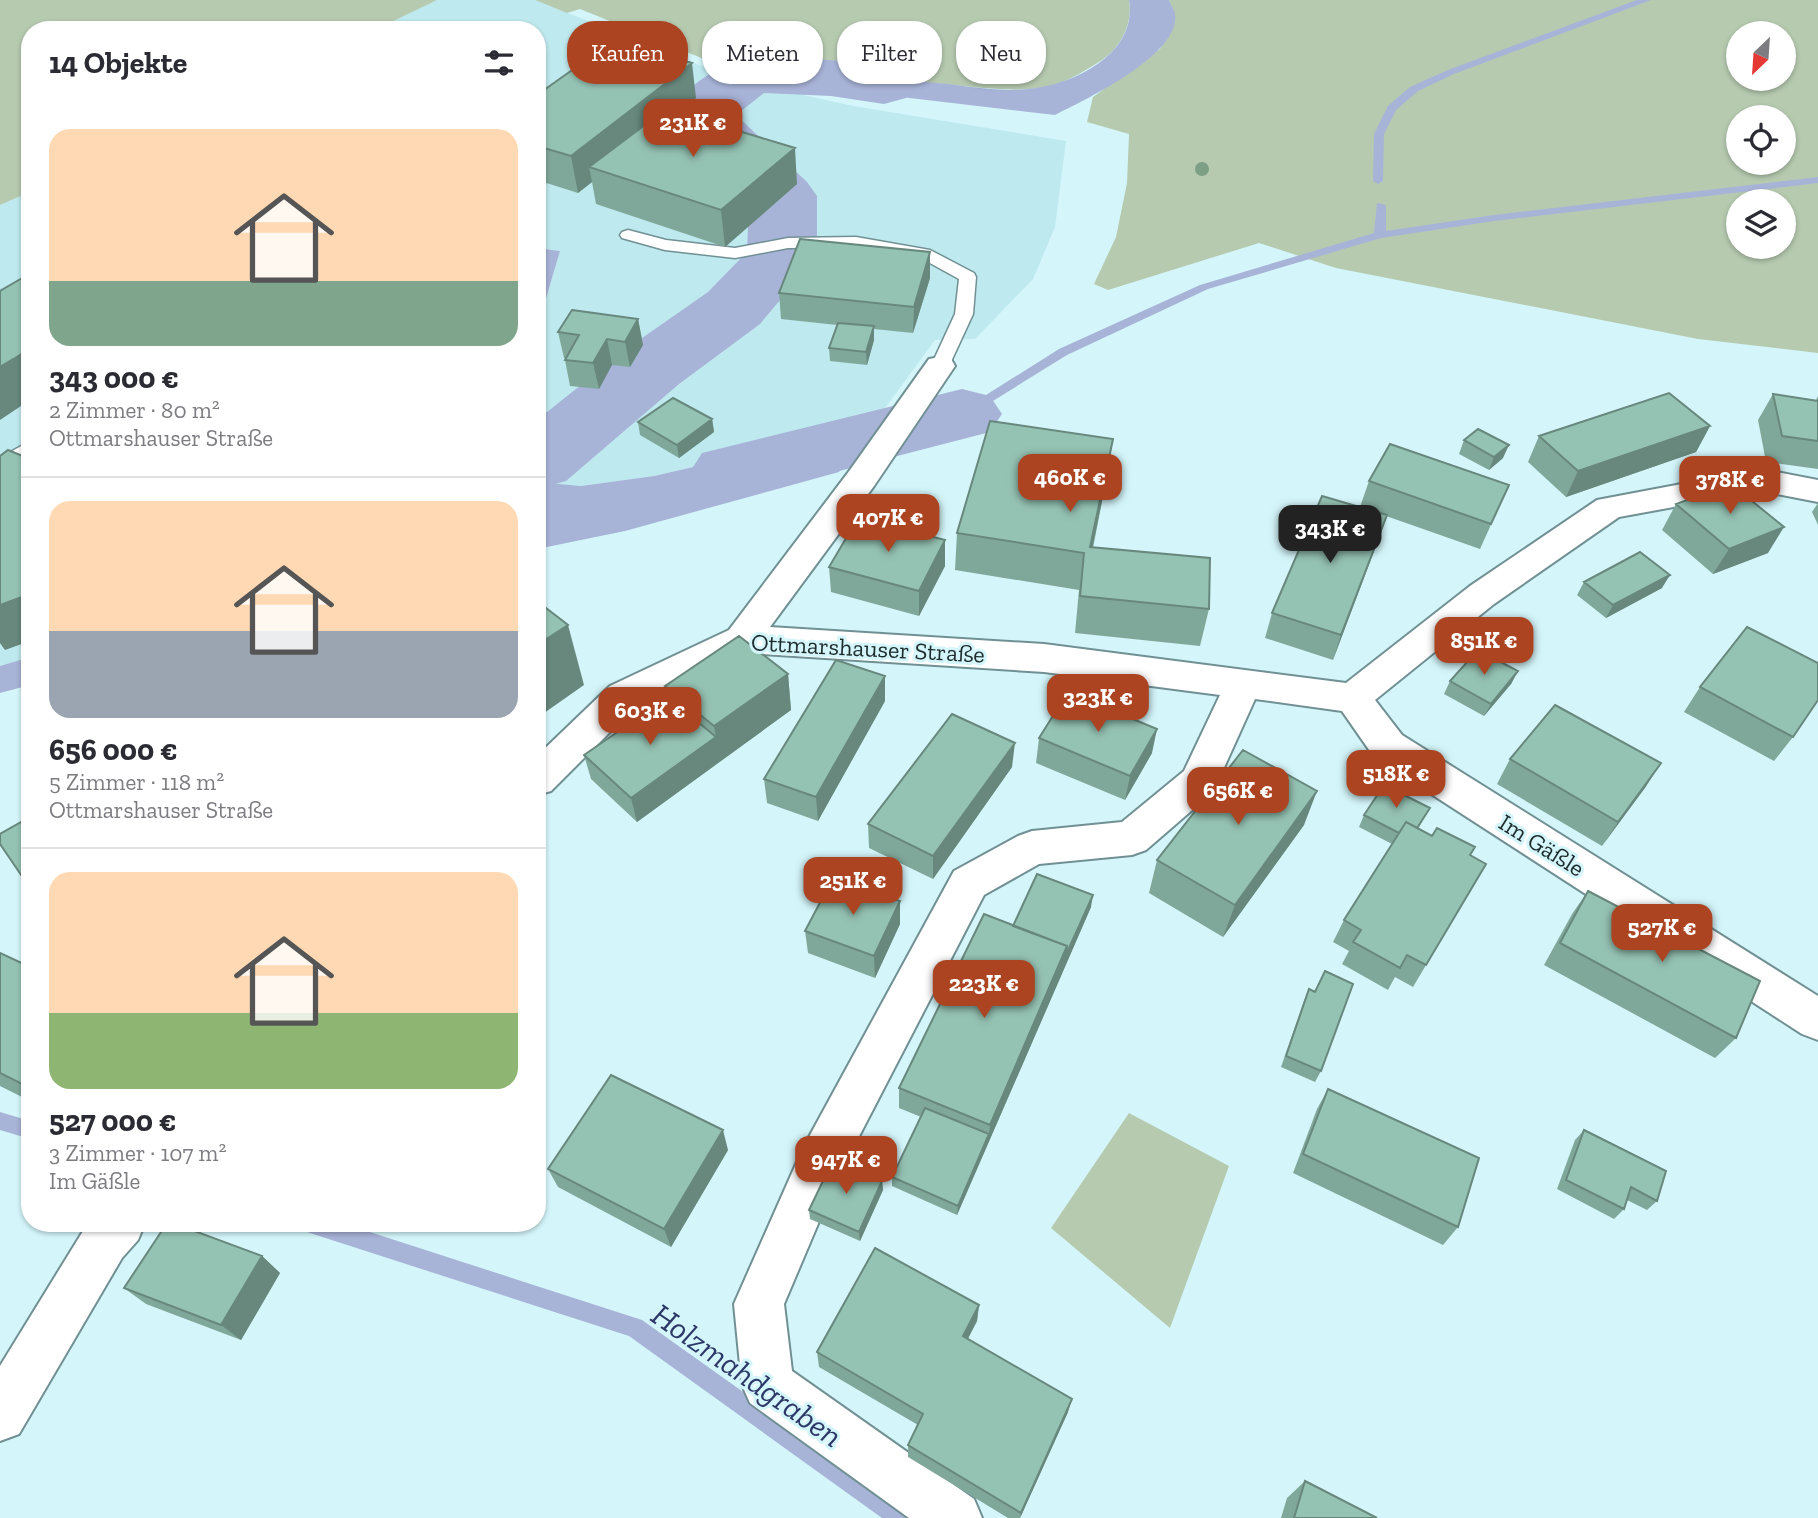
<!DOCTYPE html>
<html lang="de">
<meta charset="utf-8">
<style>
body{margin:0;font-family:"Zilla Slab",serif;background:#f2f2f3;color:#2b2b33;height:100vh;display:flex;flex-direction:column;font-size:26px;white-space:nowrap}
*{box-sizing:border-box;margin:0}
p{font-size:23px;color:#7c7c81}
.icon{flex:none;width:38px;height:38px;fill:none;stroke:currentColor;stroke-width:2;stroke-linecap:round;stroke-linejoin:round}
.map{position:relative;flex:1;overflow:hidden}
.details{position:absolute;left:21px;top:21px;width:525px;height:1211px;display:flex;flex-direction:column;background:#fff;border-radius:28px;box-shadow:0 2px 5px #0004}
.details>*{flex:none}
.hud{position:absolute;left:567px;top:21px;width:665px;height:63px;display:flex;gap:14px}
.needle{width:46px;rotate:205deg}
.buttons{position:absolute;left:1726px;top:21px;display:grid;gap:14px}
.buttons a{display:grid;place-items:center;width:70px;height:70px;border-radius:50%;background:#fff;box-shadow:0 2px 5px #0004;font-size:35px}
.price{position:absolute;translate:-50% -60px;padding:0 16px;border-radius:14px;background:#ac4422;color:#fff;font-size:23px;line-height:46px;filter:drop-shadow(0 2px 4px #0008)}
.price::after{content:'';position:absolute;left:50%;top:42px;width:21px;height:16px;margin-left:-10px;background:inherit;clip-path:polygon(0 0,100% 0,50% 100%)}
.price.active{background:#222;color:#fff}
ul{padding:0;list-style:none}
li{display:grid;align-content:center;gap:14px;height:371px;padding:0 28px}
li+li{border-top:2px solid #e1e1e2}
li span{display:grid;place-items:center;height:217px;border-radius:21px;color:#555}
li>.icon{margin-inline-start:auto}
span .icon{width:126px;height:126px;fill:#fffc;stroke-width:1}
li b{font-size:30px}
h2{display:flex;justify-content:space-between;align-items:center;height:84px;padding:0 28px;font-size:30px}
.pill{padding:0 24px;border-radius:28px;background:#fff;box-shadow:0 2px 5px #0004;font-size:24px;line-height:63px}
.pill.active{background:#ac4422;color:#fff}
.map>svg:first-child{display:block}
</style>
<div class="map">
<svg width="1818" height="1518" viewBox="0 0 1818 1518">
<rect width="100%" height="100%" fill="#d4f6fa"/>
<path fill="#bee9ee" d="M437,0H535L719,73L781,90L853,106L1066,141L1055,227L1033,279L975,339L935,340L872,426L654,476L581,486L537,482L549,463L665,367L647,359L537,447V329L560,251L537,248V30H375Z
M30,192V657L0,666V205Z"/>
<path fill="#b6cab0" fill-rule="evenodd" d="M0,0H437L375,30H30V192L0,205Z
M535,0H1129C1133,24 1121,47 1102,60C1087,70 1068,81 1050,86C1019,93 985,88 953,85C911,81 868,76 825,70C796,66 764,57 736,72L580,9L567,13Z
M1169,0H1818V353L1698,339L1336,268L1259,243L1108,290L1094,284L1116,237L1127,183L1129,134L1087,122L1093,97L1160,49L1175,16ZM1738,33H1783V79H1738ZM1738,117H1783V163H1738ZM1738,201H1783V247H1738Z
M1129,1113L1229,1166L1170,1328L1051,1228Z"/>
<path fill="#a8b3d8" d="M1129,0H1169C1170,4 1175,10 1175,15C1180,55 1085,100 1055,115L782,83L736,72L749,65L777,63C833,71 890,79 948,84C974,87 1002,92 1028,89C1073,85 1138,54 1129,0Z
M537,248L560,251L537,329Z
M648,359L666,367L549,463L537,478V447Z
M872,426L839,472L625,531L537,549V482L581,486L654,476Z
M30,657V685L0,693V666Z"/>
<g fill="none" stroke-linecap="round" stroke-linejoin="round">
<path fill="#a8b3d8" fill-rule="evenodd" d="M1637,0H1651L1454,74L1418,91L1396,110L1384,134L1383,181L1378,184L1373,181L1374,134L1388,106L1410,87L1448,70Z
M1818,177V183L1494,221L1381,238L1208,289L1067,355L967,417H957L956,414L1059,349L1200,285L1374,233L1377,203L1386,205V231L1494,215Z
M0,1112L30,1121V1139L0,1130Z
M300,1223H342L642,1320L909,1510L912,1518H882L629,1336L310,1233L303,1230Z"/>
<path fill="#a8b3d8" fill-rule="evenodd" d="M750,56C802,58 855,59 906,72L915,85L906,98L884,104L831,96L764,93L736,115L807,182L817,196V256L760,324L679,384L566,481L537,489V420L625,350L708,292L747,252L749,200L677,127L667,114C686,87 718,64 750,56Z
M962,389L990,396L1002,414L990,432L731,499L702,491L690,472L702,453Z"/>
<g stroke="#719094" stroke-width="3">
<path id="service" d="M628,230L666,240L735,248L788,238L856,237L930,250L974,273L976,277L973,314L949,366L940,372L931,366L955,314L959,279L919,257L856,247L788,248L735,258L665,250L622,238L620,235L622,232Z
M30,441V456L0,473V458Z"/>
</g>
<g stroke="#719094" stroke-width="4">
<path id="minor" d="M940,357L951,359L955,366L874,486L770,627L1044,644L1346,683L1470,586L1597,500L1761,469L1818,480V502L1761,491L1619,517L1494,604L1375,700L1402,735L1818,996V1040L1802,1034L1374,757L1342,711L1255,699L1213,792L1146,850L1132,855L1039,864L984,895L837,1179L784,1304L792,1371L974,1499L982,1518H909L750,1403L742,1385L734,1304L803,1148L954,871L1018,836L1032,831L1122,822L1184,771L1220,695L1044,672L746,653L636,706L551,791L537,795V756L610,686L729,630L850,470L929,359Z
M88,1223H145L138,1240L122,1258L19,1434L0,1441V1366Z"/>
</g>
<use href="#service" fill="#fff" fill-rule="evenodd"/>
<use href="#minor" fill="#fff" fill-rule="evenodd"/>
</g>
<circle fill="#7c9f86" cx="1202" cy="169" r="7"/>
<path fill="#80a89a" d="M537,95L696,98L679,113L797,184L725,247L596,204L592,182L578,193L537,180Z
M930,252V278L913,333L874,329V340L867,365L830,361L829,348L837,325L781,319L779,293Z
M638,319L643,345L630,367L612,365L599,389L570,386L565,360L566,358H564L558,332Z
M1773,394L1816,400L1818,396V469L1766,462L1758,420Z
M712,419L714,432L679,458L640,435L638,422Z
M1710,426L1696,452L1566,497L1528,462L1539,436Z
M1464,440L1503,458L1489,470L1459,454Z
M1107,476L1093,548L1209,609L1200,646L1075,633L1079,590L955,570L957,533Z
M1369,481L1509,485L1480,549L1386,516L1333,660L1265,638L1272,613L1360,507Z
M1818,503V525L1812,512Z
M1676,504L1768,553L1713,574L1662,530Z
M945,540V566L919,616L831,592L829,567Z
M1584,582L1662,588L1606,618L1577,595Z
M1518,671L1511,684L1484,716L1444,694L1450,681Z
M788,674L791,710L637,822L591,779L584,755L668,697L665,686Z
M1700,687L1793,737L1774,761L1684,712Z
M885,701L818,821L767,803L764,779Z
M1039,738L1152,753L1125,800L1036,763Z
M1510,759L1661,763L1602,846L1497,784Z
M1012,767L933,879L869,848L868,824Z
M1430,808L1418,829L1486,864L1413,987L1395,977L1388,990L1342,964L1349,951L1333,942L1344,920L1392,844L1359,827L1364,815Z
M1304,825L1223,937L1149,893L1157,860Z
M1588,891L1736,1038L1715,1058L1544,965L1572,914Z
M1091,907L957,1215L892,1186V1177L921,1117L899,1108V1088L1013,926Z
M900,924L875,978L808,953L805,931Z
M0,953L30,967V1101L0,1086Z
M1309,989L1321,1071L1315,1082L1281,1067L1304,1001Z
M1328,1089L1458,1227L1443,1245L1293,1173L1317,1109Z
M1584,1130L1657,1201L1647,1210L1627,1200L1624,1209L1614,1219L1557,1189L1575,1140Z
M728,1150L671,1247L558,1187L548,1169Z
M882,1181L883,1190L860,1241L810,1219L809,1210Z
M262,1256L280,1273L241,1340L146,1304L124,1288Z
M979,1305L977,1321L968,1339L1068,1412L1020,1518H1008L908,1457V1445L918,1425L819,1367L817,1352Z
M1305,1481L1377,1518H1281L1287,1498Z"/>
<path fill="#68887d" d="M692,63L696,98L604,172L589,167L592,182L578,193L571,156Z
M795,148L797,184L725,247L721,210Z
M930,252V278L913,333L914,307Z
M638,319L643,345L630,367L625,342Z
M874,326V340L867,365L866,352Z
M607,339L612,365L599,389L593,363Z
M30,349V400L0,420V367Z
M712,419L714,432L679,458L677,445Z
M1710,426L1696,452L1566,497L1578,471Z
M1113,439L1107,476L1085,584L1090,547Z
M1509,445L1503,458L1489,470L1494,457Z
M1387,515L1378,541L1333,660L1341,635Z
M1784,527L1768,553L1713,574L1729,549Z
M945,540V566L919,616V591Z
M1670,575L1662,588L1606,618L1613,605Z
M30,594V641L5,650L0,643V605Z
M568,625L584,685L537,718V645Z
M1518,671L1511,684L1484,716L1491,704Z
M788,674L791,710L637,822L631,798L716,737L714,726Z
M885,676V701L818,821L816,797Z
M1157,729L1152,753L1125,800L1130,776Z
M1015,743L1012,767L933,879V856Z
M1661,763L1645,788L1602,846L1618,822Z
M1317,791L1304,825L1223,937L1235,905Z
M1093,895L1091,907L957,1215L958,1206L989,1134L990,1125L1067,946Z
M900,901V924L875,978L874,956Z
M723,1130L728,1150L671,1247L664,1229Z
M882,1181L883,1190L860,1241L859,1232Z
M262,1256L280,1273L241,1340L221,1325Z
M979,1305L977,1321L961,1351L963,1336Z
M1072,1399L1068,1412L1020,1518L1021,1513Z"/>
<path fill="#95c3b3" stroke="#68887d" stroke-width="2" d="M613,41L692,63L571,156L537,146V95Z
M666,109L795,148L721,210L589,167Z
M800,239L930,252L914,307L779,293Z
M24,277L30,279V349L0,367V291Z
M572,310L638,319L625,342L607,339L593,363L565,360L579,335L558,332Z
M838,323L874,326L866,352L829,348Z
M1669,393L1710,426L1578,471L1539,436Z
M1773,394L1818,401V441L1782,436Z
M673,398L712,419L677,445L638,422Z
M990,421L1113,439L1090,547L1210,558L1209,609L1080,596L1084,553L957,533Z
M1478,429L1509,445L1494,457L1464,440Z
M1390,444L1509,485L1491,524L1369,481Z
M8,450L30,459V594L0,605V456Z
M1731,484L1784,527L1729,549L1676,504Z
M1322,496L1387,515L1341,635L1272,613Z
M858,518L945,540L919,591L829,567Z
M1640,552L1670,575L1613,605L1584,582Z
M537,601L568,625L537,645Z
M1747,627L1818,663V700L1793,737L1700,687Z
M739,636L788,674L714,726L665,686Z
M1478,650L1518,671L1491,704L1450,681Z
M836,660L885,676L816,797L764,779Z
M1068,692L1157,729L1130,776L1039,738Z
M668,697L716,737L631,798L584,755Z
M1555,705L1661,763L1618,822L1510,759Z
M952,714L1015,743L933,856L868,824Z
M1243,750L1317,791L1235,905L1157,860Z
M1384,785L1430,808L1417,828L1406,822L1399,833L1364,815Z
M30,817V888L0,844V834Z
M1406,822L1432,836L1437,828L1475,847L1470,855L1486,864L1426,965L1407,955L1400,968L1353,942L1361,930L1344,920Z
M1037,874L1093,895L1065,957L1067,946L1013,926Z
M833,878L900,901L874,956L805,931Z
M1588,891L1760,981L1736,1038L1560,943Z
M984,914L1067,946L990,1125L899,1088Z
M0,953L30,967V1088L0,1073Z
M1325,971L1353,984L1321,1071L1286,1056L1309,989L1315,992Z
M611,1075L723,1130L664,1229L548,1169Z
M1328,1089L1479,1158L1458,1227L1303,1154Z
M925,1108L989,1134L958,1206L892,1177Z
M1584,1130L1666,1171L1657,1201L1631,1187L1624,1209L1566,1180Z
M833,1160L882,1181L859,1232L809,1210Z
M167,1223H173L262,1256L221,1325L124,1288Z
M875,1248L979,1305L963,1336L1072,1399L1021,1513L908,1445L923,1414L817,1352Z
M1305,1481L1377,1518H1294Z"/>
<g text-anchor="middle" dominant-baseline="central" stroke-width="6" stroke-linejoin="round" paint-order="stroke">
<g font-size="24" fill="#1e2b2d" stroke="#d4f6fa">
<text transform="translate(868 648) rotate(3)">Ottmarshauser Straße</text>
<text transform="translate(1542 845) rotate(32)">Im Gäßle</text>
</g>
<g font-size="32" font-style="italic" fill="#2e3868" stroke="#d4f6fa">
<text transform="translate(747 1375) rotate(35)">Holzmahdgraben</text>
</g>
</g>
</svg>
<div class="buttons">
<a><svg class="needle" viewBox="-14 -14 28 28"><path d="M0-13l5 13h-10z" fill="#e53935"/><path d="M0 13l5-13h-10z" fill="#7c7c81"/></svg></a>
<a><svg class="icon" aria-label="locate" viewBox="0 0 24 24"><circle cx="12" cy="12" r="6"/><path d="M12 2v4M12 18v4M2 12h4M18 12h4"/></svg></a>
<a><svg class="icon" aria-label="layers" viewBox="0 0 24 24"><path d="M12 4l9 5-9 5-9-5zM3 14l9 5 9-5"/></svg></a>
</div>
<b class="price" style="left:693px;top:159px">231K €</b>
<b class="price" style="left:1070px;top:514px">460K €</b>
<b class="price" style="left:1730px;top:516px">378K €</b>
<b class="price" style="left:888px;top:554px">407K €</b>
<b class="price active" style="left:1330px;top:565px">343K €</b>
<b class="price" style="left:1484px;top:677px">851K €</b>
<b class="price" style="left:1098px;top:734px">323K €</b>
<b class="price" style="left:650px;top:747px">603K €</b>
<b class="price" style="left:1396px;top:810px">518K €</b>
<b class="price" style="left:1238px;top:827px">656K €</b>
<b class="price" style="left:853px;top:917px">251K €</b>
<b class="price" style="left:1662px;top:964px">527K €</b>
<b class="price" style="left:984px;top:1020px">223K €</b>
<b class="price" style="left:846px;top:1196px">947K €</b>
<div class="hud">
<a class="pill active">Kaufen</a>
<a class="pill">Mieten</a>
<a class="pill">Filter</a>
<a class="pill">Neu</a>
</div>
<section class="details">
<h2>14 Objekte<svg class="icon" aria-label="filters" viewBox="0 0 24 24"><path d="M4 7h16M4 17h16"/><circle cx="9" cy="7" r="2"/><circle cx="15" cy="17" r="2"/></svg></h2>
<ul>
<li><span style="background:linear-gradient(#ffd9b3 70%,#7fa58c 0)"><svg class="icon" aria-label="home" viewBox="0 0 24 24"><path d="M3 11l9-7 9 7M6 9v11h12V9"/></svg></span><div><b>343 000 €</b><p>2 Zimmer · 80 m²</p><p>Ottmarshauser Straße</p></div></li>
<li><span style="background:linear-gradient(#ffd9b3 60%,#9aa5b1 0)"><svg class="icon" aria-label="home" viewBox="0 0 24 24"><path d="M3 11l9-7 9 7M6 9v11h12V9"/></svg></span><div><b>656 000 €</b><p>5 Zimmer · 118 m²</p><p>Ottmarshauser Straße</p></div></li>
<li><span style="background:linear-gradient(#ffd9b3 65%,#8fb573 0)"><svg class="icon" aria-label="home" viewBox="0 0 24 24"><path d="M3 11l9-7 9 7M6 9v11h12V9"/></svg></span><div><b>527 000 €</b><p>3 Zimmer · 107 m²</p><p>Im Gäßle</p></div></li>
</ul>
</section>
</div>
